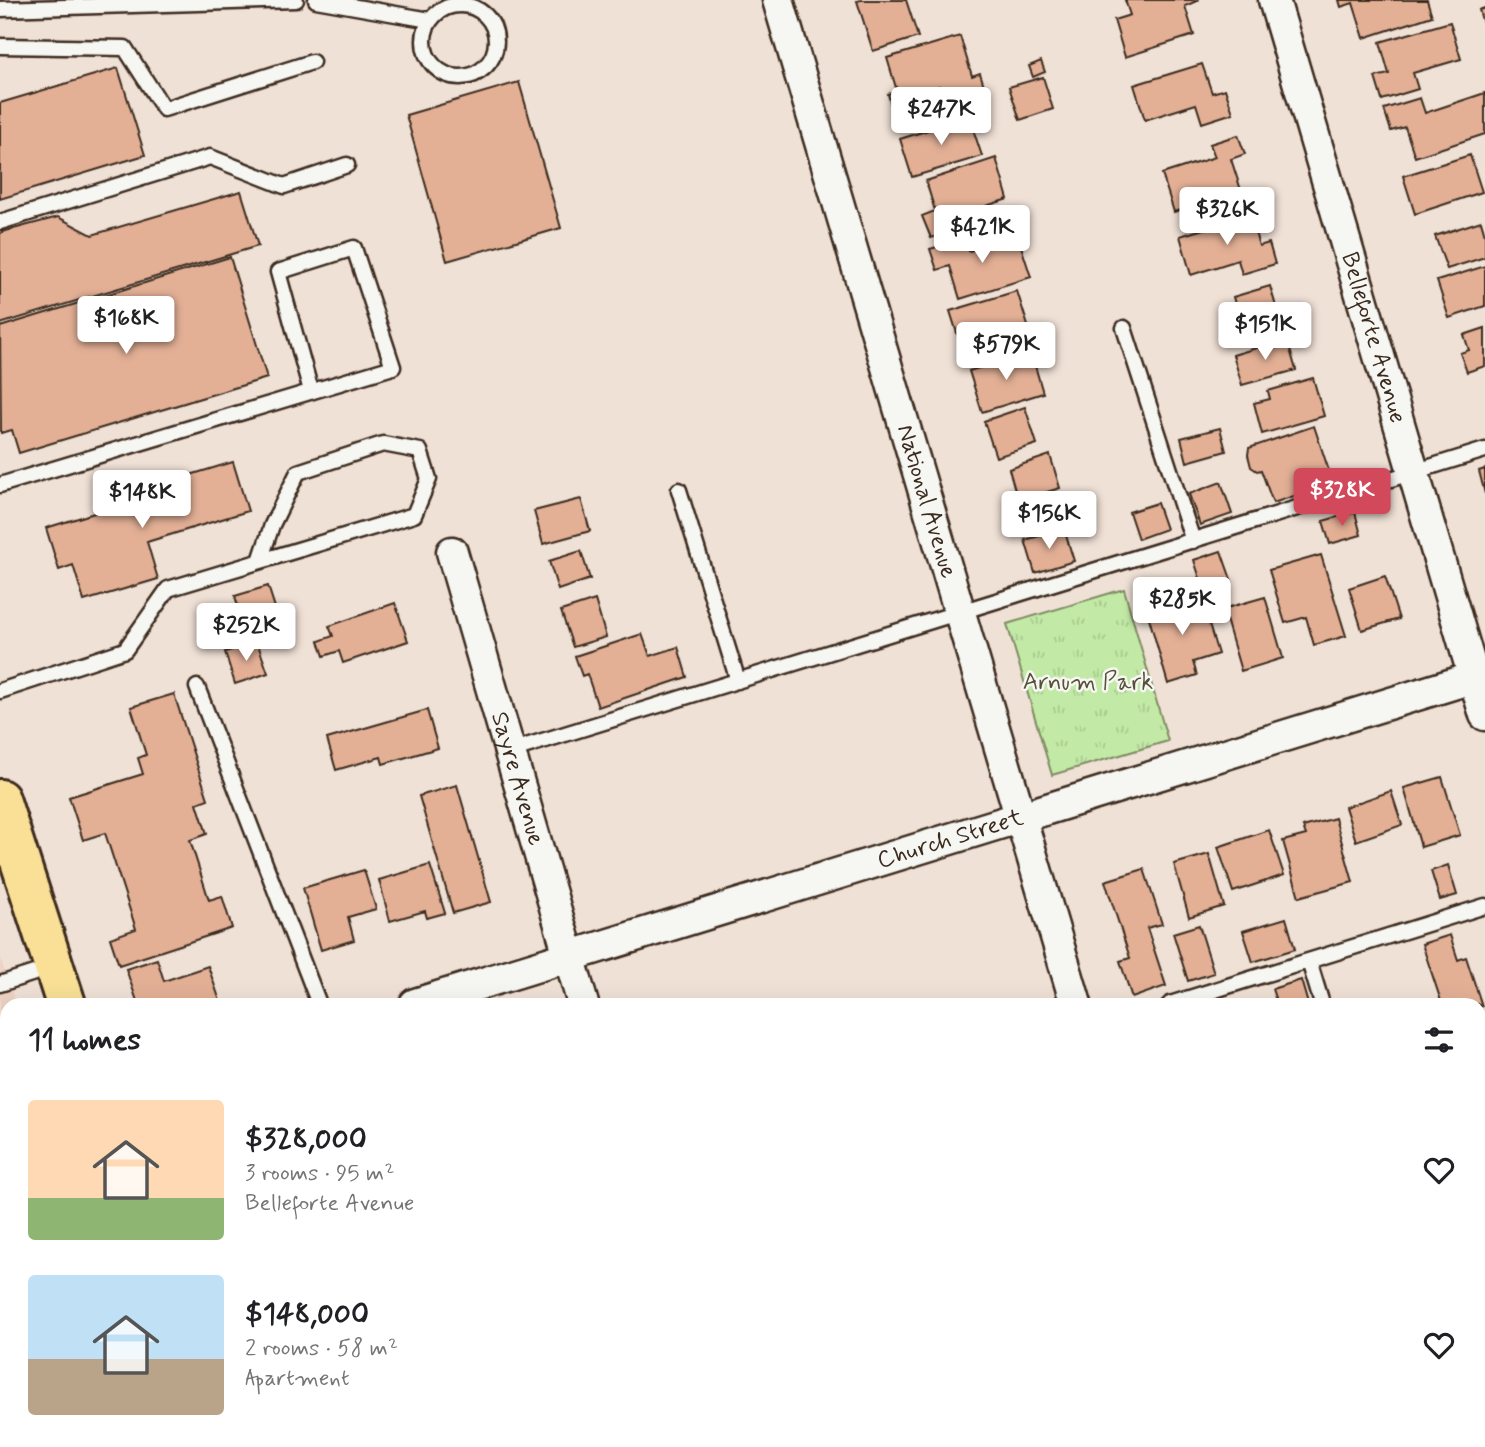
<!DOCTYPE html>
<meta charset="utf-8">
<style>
body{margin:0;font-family:Mynerve,sans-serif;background:#f2f2f2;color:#202124;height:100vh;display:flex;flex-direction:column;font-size:26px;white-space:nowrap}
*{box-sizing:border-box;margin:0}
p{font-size:23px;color:#757577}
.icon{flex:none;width:38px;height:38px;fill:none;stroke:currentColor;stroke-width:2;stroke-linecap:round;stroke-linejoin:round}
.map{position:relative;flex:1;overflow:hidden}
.drawer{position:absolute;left:0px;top:998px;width:1486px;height:450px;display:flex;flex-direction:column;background:#fff;border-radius:21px 21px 0 0;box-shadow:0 7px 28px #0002}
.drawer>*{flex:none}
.price{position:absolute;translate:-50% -60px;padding:0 16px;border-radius:7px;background:#fff;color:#222;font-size:23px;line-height:46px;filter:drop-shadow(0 2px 4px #0008)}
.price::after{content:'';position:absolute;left:50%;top:42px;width:21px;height:16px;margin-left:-10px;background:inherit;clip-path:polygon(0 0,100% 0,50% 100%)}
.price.active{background:#d1495b;color:#fff}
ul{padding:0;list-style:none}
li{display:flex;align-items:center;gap:21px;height:175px;padding:0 28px}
li span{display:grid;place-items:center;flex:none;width:196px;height:140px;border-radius:7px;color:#555}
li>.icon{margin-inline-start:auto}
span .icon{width:84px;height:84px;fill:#fffc;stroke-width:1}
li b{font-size:30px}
h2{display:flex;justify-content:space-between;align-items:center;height:84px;padding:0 28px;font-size:30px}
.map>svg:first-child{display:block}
</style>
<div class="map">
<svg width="1485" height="1447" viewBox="0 0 1485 1447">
<defs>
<pattern id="park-tufts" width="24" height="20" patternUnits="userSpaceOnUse" patternTransform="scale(1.75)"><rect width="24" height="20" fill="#c2eaa6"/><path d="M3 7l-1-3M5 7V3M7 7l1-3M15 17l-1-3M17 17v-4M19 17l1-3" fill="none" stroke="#a8c98e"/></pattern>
</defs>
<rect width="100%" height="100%" fill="#f0e1d6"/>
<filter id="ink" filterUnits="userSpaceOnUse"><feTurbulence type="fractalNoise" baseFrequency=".0143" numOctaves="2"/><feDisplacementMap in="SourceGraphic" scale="14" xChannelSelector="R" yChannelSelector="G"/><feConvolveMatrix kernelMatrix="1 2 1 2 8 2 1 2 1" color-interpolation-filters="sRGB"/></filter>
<g filter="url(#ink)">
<path fill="#ecd2c3" d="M0,958L16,1004H7V1440H163L165,1447H0Z"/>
<path fill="url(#park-tufts)" stroke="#7e8a62" stroke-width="2" d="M1124,589L1168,741L1052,775L1007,624Z"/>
<path fill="#e3b096" stroke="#3b2a1e" stroke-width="2" d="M861,0H906L918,37L873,51L857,1Z
M1125,0H1199L1185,6L1194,35L1125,57L1114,20L1130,15Z
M1339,0H1427L1432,16L1364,38L1353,3L1341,7Z
M1485,8V30L1479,10Z
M1450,22L1461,59L1413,73L1418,89L1382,100L1375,77L1389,74L1380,42Z
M960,36L972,76L980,73L986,92L945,104L939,86L923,91L928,105L894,116L888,94L897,91L887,58Z
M1041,61L1045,72L1033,77L1029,66Z
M1202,64L1212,93L1225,89L1233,113L1202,123L1196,104L1145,120L1134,85Z
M118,68L145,155L0,199V103Z
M1043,77L1053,109L1020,120L1009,87Z
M519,82L561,228L447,261L406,115Z
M1485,93V134L1415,157L1405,127L1391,131L1384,109L1420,98L1425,113Z
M969,117L982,156L912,177L900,139Z
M1238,135L1245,154L1231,159L1241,190L1174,212L1162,174L1215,157L1210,144Z
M1470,155L1482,192L1415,214L1403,176Z
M996,158L1008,199L986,206L991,219L931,238L922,216L935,211L926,181Z
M241,191L258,246L0,324V234L2,232L58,217L92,235Z
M1250,215L1259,246L1269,243L1275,264L1242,274L1238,260L1191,275L1180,236Z
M1481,221L1485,235V257L1447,269L1435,236Z
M1018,237L1031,277L960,299L950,266L937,270L930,249L965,239L969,251Z
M230,257L267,378L19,453L12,430L1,433L0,327Z
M1485,266V306L1449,318L1437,281Z
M1270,286L1280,320L1243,331L1233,297Z
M1017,291L1029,329L962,349L950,311Z
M1485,328V366L1467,372L1460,353L1469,350L1464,335Z
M1287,339L1296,370L1242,385L1233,355Z
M1031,352L1043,393L982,412L969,371Z
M1313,378L1324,416L1262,434L1254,403L1270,399L1268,391Z
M1025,407L1037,444L996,457L984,421Z
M1314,426L1333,483L1273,503L1261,470L1257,471L1251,467L1248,455L1249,448Z
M1220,428L1226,451L1187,462L1181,438Z
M1050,455L1060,488L1018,501L1009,469Z
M233,462L248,511L147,542L158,579L84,601L73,565L59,570L46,528L159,493L157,485Z
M1485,469V494L1479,471Z
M1221,482L1232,514L1200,525L1189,494Z
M581,499L590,531L543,544L534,511Z
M1157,503L1166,529L1138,539L1129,512Z
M1355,512L1361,535L1330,544L1323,521Z
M1064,529L1074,561L1035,573L1025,540Z
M581,551L590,579L558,590L549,561Z
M1221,551L1232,582L1204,591L1194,560Z
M1321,555L1346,636L1314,645L1306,617L1285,623L1269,570Z
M1385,576L1399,619L1362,630L1349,588Z
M268,586L278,617L244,627L235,596Z
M1200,595L1218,654L1193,662L1197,675L1168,684L1147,611Z
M1265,597L1283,658L1241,671L1223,609Z
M595,600L606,637L573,647L561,611Z
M395,603L408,641L343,663L339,651L324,656L319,641L333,636L329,626Z
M642,634L650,656L678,647L687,677L598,707L587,674L582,676L575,656Z
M257,642L268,673L235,684L225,652Z
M174,694L208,799L197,803L207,834L190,840L209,900L222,896L232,928L119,965L110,938L136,929L105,833L83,840L69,797L143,774L138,758L146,755L131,707Z
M427,710L438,748L383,764L381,757L336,770L327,739Z
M1442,777L1460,835L1421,847L1404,788Z
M457,785L491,902L453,913L419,796Z
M1391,791L1402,825L1356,841L1345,807Z
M1335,818L1353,882L1299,897L1283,841L1306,835L1303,827Z
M1269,830L1284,875L1233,892L1218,847Z
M1209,854L1224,906L1189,917L1174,864Z
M430,865L445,913L427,918L425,911L390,921L379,880Z
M1448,865L1457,895L1440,900L1431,871Z
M1144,869L1162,924L1147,928L1166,986L1132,998L1120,961L1130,958L1105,881Z
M364,870L376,909L348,917L354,940L321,950L303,888Z
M1286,918L1295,949L1253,962L1243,931Z
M1199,925L1214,973L1188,981L1173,933Z
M1450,935L1458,960L1466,957L1482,1006L1479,1007V1004H1442L1422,944Z
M157,959L164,981L208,966L221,1004H138L126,969Z
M1301,980L1308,1004H1277L1272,989Z
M1485,1016V1055L1479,1057V1018Z
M5,1037L7,1044V1067L0,1069V1038Z
M1485,1073V1129L1480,1130L1479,1074Z
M7,1197V1260L0,1262V1199Z
M1485,1225V1244L1480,1227Z
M1485,1303V1334L1484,1335L1479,1317V1305Z
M73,1440H144L146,1447H57Z
M594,1440H639L641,1447H577Z
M797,1440H862L864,1447H800Z
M872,1440H907V1441L885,1447H874Z
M1058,1440H1117L1119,1447H1043L1042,1445Z
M1401,1440H1410L1412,1447H1382Z"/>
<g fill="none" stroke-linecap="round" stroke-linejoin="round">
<g stroke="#3b2a1e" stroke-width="19">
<path id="service" d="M316,0L430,20
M424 41a36 36 0 1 1 72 0a36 36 0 1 1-72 0Z
M0,9L296,0
M0,46L125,48L164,109L312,62
M0,222L210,157L284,186L347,165
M1124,328L1193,541
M0,485L393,367L354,248L278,272L311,391
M679,490L738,681
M197,687L319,1004
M0,691L125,650L168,589L414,515L429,479L420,451L383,444L298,472L272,525L260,561
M510,751L1485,450
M1309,961L1322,1004
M0,984L53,967
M1170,1004L1485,906
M1479,1291L1485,1289
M0,1318L7,1316
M28,1440L31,1447
M463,1440L465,1447
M186,1447L206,1440
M367,1447L390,1440
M972,1447L994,1440"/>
</g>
<g stroke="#3b2a1e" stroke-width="35">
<g id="minor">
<path id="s1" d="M778,0L1076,1004"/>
<path id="s2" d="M1274,0L1485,715"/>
<path id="s3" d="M452,552L583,1004"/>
<path id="s4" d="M415,1004L1485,674"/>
<path d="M0,1133L7,1130"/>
<path d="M710,1440L712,1447"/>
<path d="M1205,1440L1207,1447"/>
</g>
</g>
<g stroke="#3b2a1e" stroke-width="44">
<path id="primary" d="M0,799L66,1004
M212,1440L214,1447"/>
</g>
<use href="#service" stroke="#f6f6f2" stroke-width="14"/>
<use href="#minor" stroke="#f6f6f2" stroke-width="30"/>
<use href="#primary" stroke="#f9e096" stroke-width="38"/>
</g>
</g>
<g text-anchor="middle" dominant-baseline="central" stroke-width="5" stroke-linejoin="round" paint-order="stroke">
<g font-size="24" fill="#3b2a1e" stroke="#f6f6f2">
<text stroke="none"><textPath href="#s2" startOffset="352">Belleforte Avenue</textPath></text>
<text stroke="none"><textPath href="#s1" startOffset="523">National Avenue</textPath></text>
<text stroke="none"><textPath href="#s3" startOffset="236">Sayre Avenue</textPath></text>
<text stroke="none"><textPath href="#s4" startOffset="560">Church Street</textPath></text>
</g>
<g font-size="24" fill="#565039" stroke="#f6f6f2">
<text x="1088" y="682">Arnum Park</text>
</g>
</g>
</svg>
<b class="price" style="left:941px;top:147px">$247K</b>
<b class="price" style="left:1227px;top:247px">$326K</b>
<b class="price" style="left:982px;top:265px">$421K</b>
<b class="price" style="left:126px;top:356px">$168K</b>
<b class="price" style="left:1265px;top:362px">$151K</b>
<b class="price" style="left:1006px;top:382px">$579K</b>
<b class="price active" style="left:1342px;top:528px">$328K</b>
<b class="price" style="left:142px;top:530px">$148K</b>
<b class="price" style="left:1049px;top:551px">$156K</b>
<b class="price" style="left:1182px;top:637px">$285K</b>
<b class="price" style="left:246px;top:663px">$252K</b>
<section class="drawer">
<h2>11 homes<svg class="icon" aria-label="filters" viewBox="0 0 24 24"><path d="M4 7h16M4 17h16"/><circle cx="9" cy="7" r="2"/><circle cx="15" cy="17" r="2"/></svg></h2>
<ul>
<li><span style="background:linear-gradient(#ffd9b3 70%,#8fb573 0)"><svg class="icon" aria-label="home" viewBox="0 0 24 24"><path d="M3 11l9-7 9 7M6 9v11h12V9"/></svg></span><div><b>$328,000</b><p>3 rooms · 95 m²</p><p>Belleforte Avenue</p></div><svg class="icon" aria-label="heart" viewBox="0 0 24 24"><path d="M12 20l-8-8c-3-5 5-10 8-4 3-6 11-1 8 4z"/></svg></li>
<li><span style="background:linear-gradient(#bfe0f5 60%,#b9a48a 0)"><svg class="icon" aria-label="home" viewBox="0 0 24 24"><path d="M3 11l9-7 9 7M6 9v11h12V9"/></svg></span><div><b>$148,000</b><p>2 rooms · 58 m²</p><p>Apartment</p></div><svg class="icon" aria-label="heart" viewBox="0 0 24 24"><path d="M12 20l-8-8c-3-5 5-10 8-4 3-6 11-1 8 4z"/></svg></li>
</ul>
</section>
</div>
